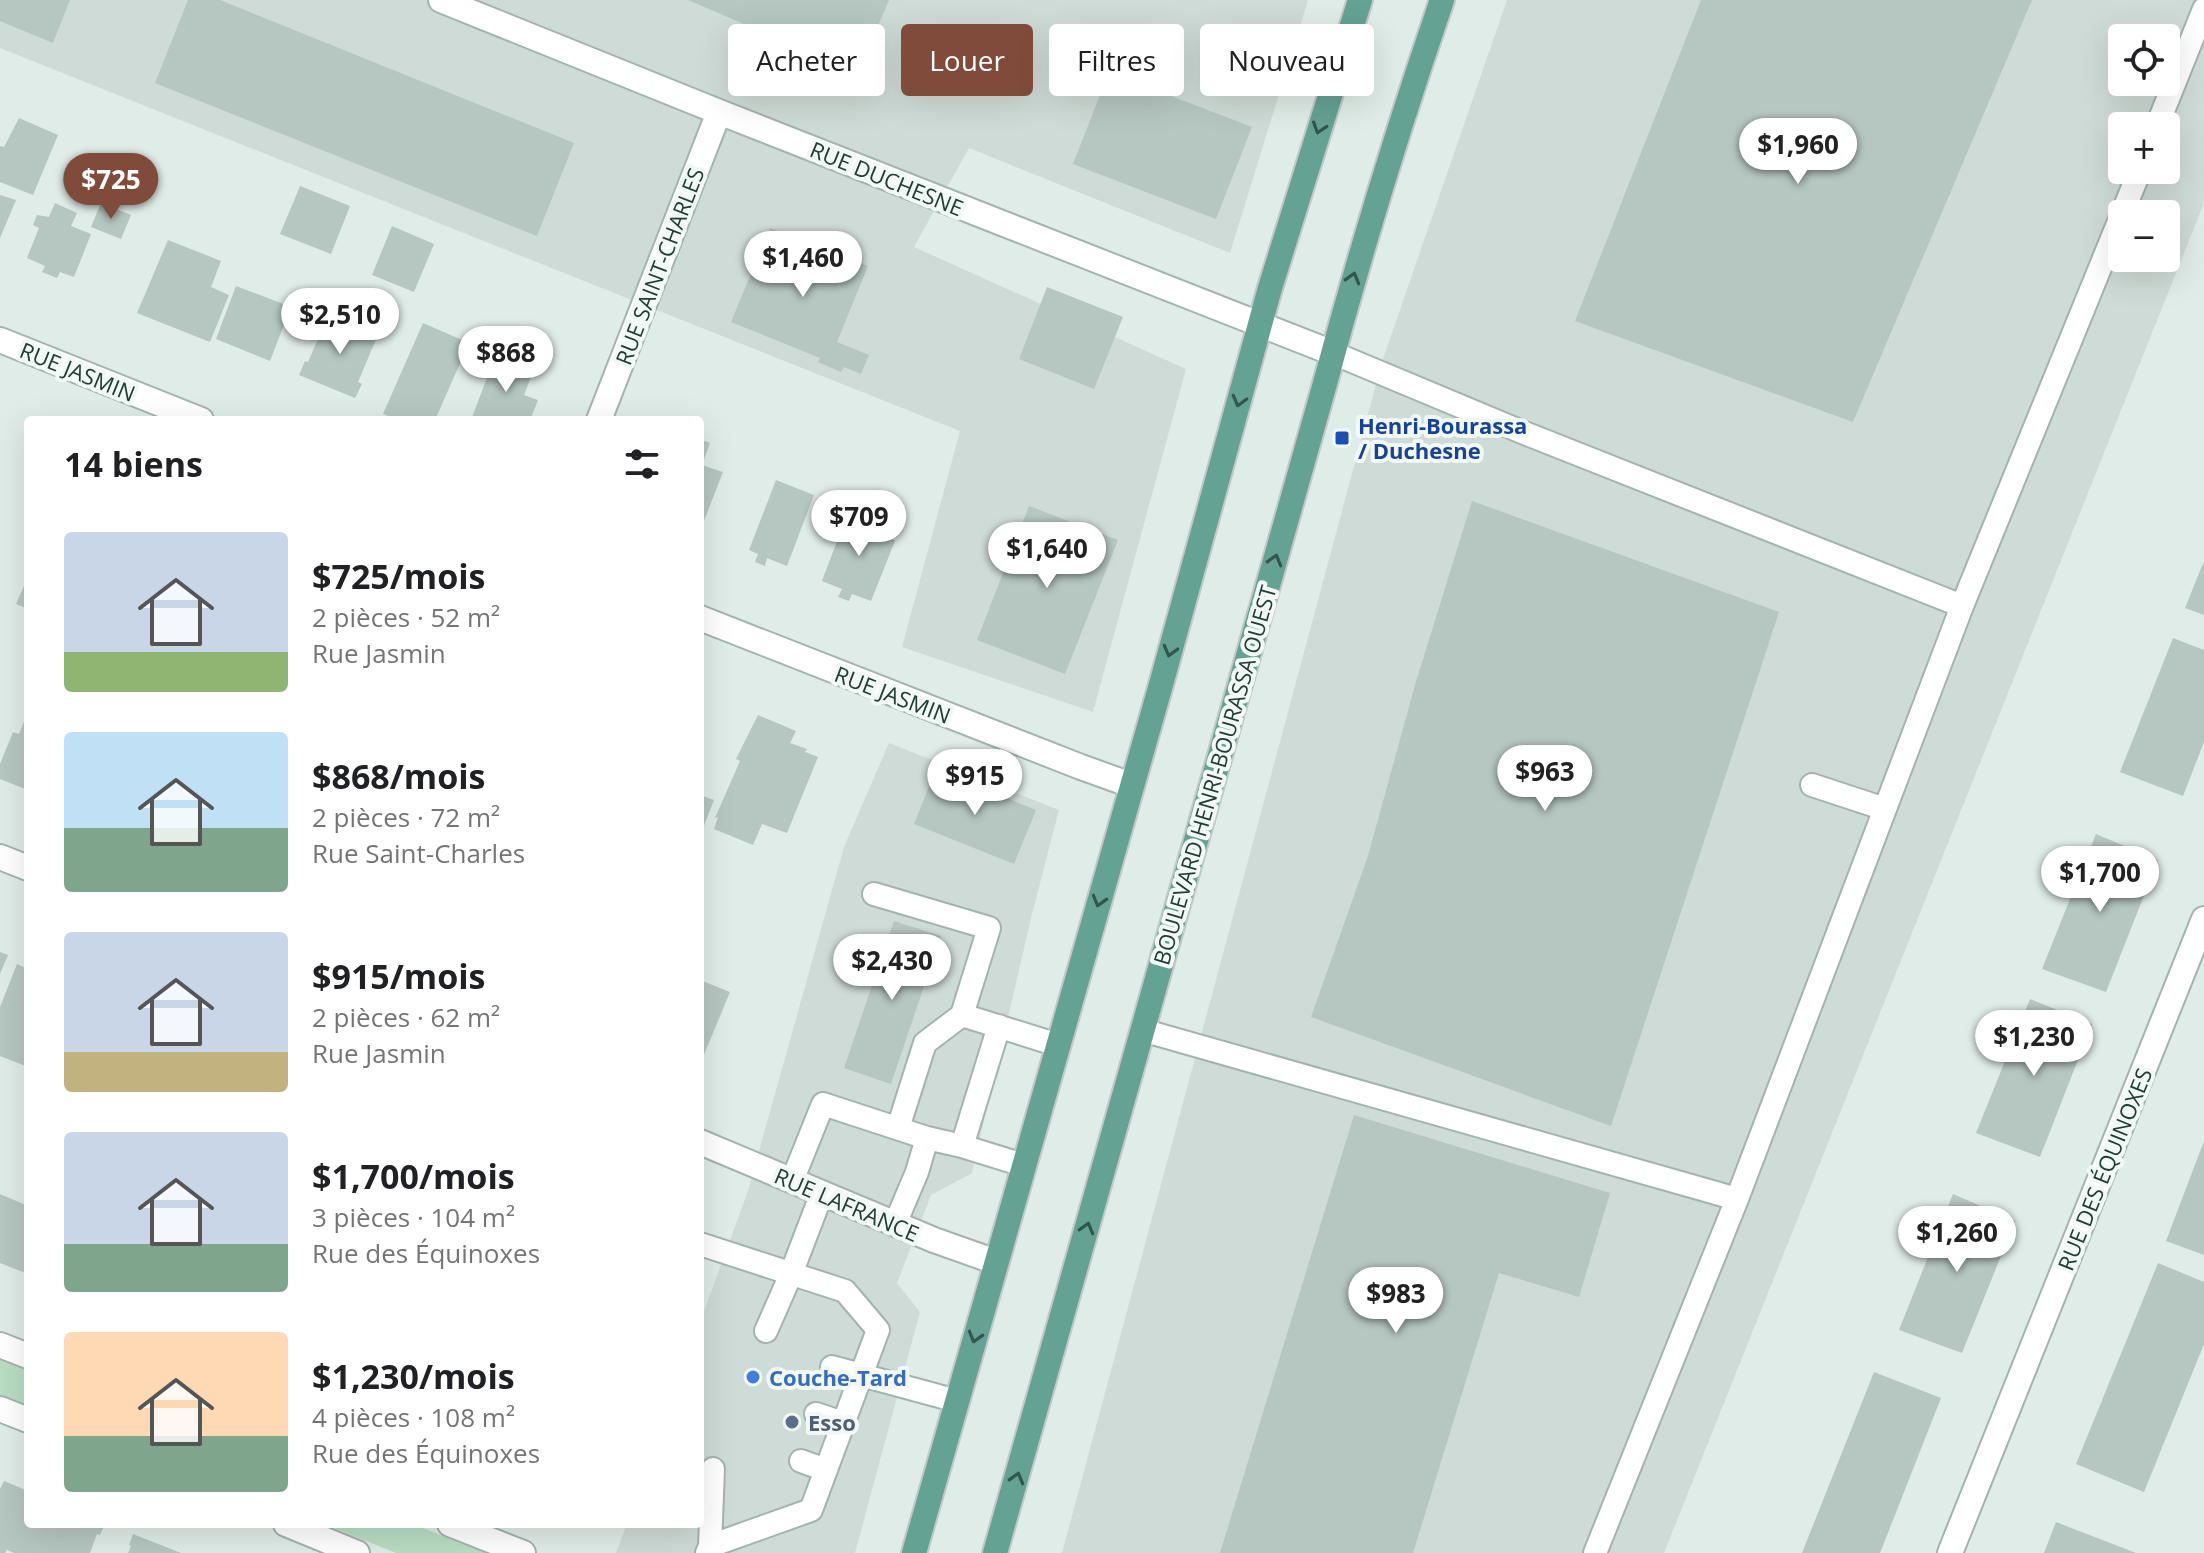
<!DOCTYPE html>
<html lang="fr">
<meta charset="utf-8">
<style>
body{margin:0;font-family:"Open Sans",sans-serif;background:#f6f6f6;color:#202124;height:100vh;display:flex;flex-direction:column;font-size:30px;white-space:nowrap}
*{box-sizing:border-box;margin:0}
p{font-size:26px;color:#757577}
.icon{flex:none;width:44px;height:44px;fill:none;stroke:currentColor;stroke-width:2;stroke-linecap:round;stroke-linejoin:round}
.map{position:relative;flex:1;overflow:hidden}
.drawer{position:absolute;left:24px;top:416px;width:680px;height:1112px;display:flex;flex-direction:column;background:#fff;border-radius:8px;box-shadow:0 8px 32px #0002}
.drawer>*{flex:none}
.guide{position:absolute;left:728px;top:24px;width:760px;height:72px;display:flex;gap:16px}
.buttons{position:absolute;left:2108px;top:24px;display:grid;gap:16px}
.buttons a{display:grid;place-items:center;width:72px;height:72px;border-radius:8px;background:#fff;box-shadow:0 8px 32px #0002;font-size:40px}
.price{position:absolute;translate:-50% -68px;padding:0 18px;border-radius:28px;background:#fff;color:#222;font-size:26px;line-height:52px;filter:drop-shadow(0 2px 4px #0008)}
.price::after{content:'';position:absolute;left:50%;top:48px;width:24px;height:18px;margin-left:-12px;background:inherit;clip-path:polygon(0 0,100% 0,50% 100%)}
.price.on{background:#804b3a;color:#fff}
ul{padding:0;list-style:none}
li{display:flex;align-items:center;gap:24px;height:200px;padding:0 40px}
li span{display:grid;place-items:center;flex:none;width:224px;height:160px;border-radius:8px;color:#555}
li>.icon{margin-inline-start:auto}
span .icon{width:96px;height:96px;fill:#fffc;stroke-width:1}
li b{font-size:34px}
h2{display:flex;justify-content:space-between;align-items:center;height:96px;padding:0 40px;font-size:34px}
.pill{padding:0 28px;border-radius:8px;background:#fff;box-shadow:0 8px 32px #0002;font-size:28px;line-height:72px}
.pill.on{background:#804b3a;color:#fff}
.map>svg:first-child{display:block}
</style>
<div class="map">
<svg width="2204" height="1553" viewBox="0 0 2204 1553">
<rect width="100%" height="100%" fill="#e0ece7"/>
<path fill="#cfdbd6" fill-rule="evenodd" d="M0,0H1308L1230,253L969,148L914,247L1186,369L1093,712L902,647L960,431L0,48Z
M1507,0H2204V203L1664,1553H1062L1382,362ZM2122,38H2166V82H2122ZM2122,126H2166V170H2122ZM2122,214H2166V258H2122Z
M889,743L1059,810L1031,918L972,1173L931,1195L897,1283L920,1312L855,1553H616L627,1524H700V1322L747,1194L844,847Z"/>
<path fill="#b9ddc3" d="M0,1359L28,1371V1406L0,1395Z
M324,1524H413L485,1553H396Z"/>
<path fill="#b6c6c0" d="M0,0H70L53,43L0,21Z
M188,0H220L574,143L537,236L155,83Z
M688,0H889L858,73Z
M1701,0H2032L1853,422L1575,321Z
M1109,72L1252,127L1216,219L1073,164Z
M19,118L58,135L33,195L0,182V146L4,147Z
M300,186L350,206L331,254L280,234Z
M0,195L16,200L0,238Z
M55,203L77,213L71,226L91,234L74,277L60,272L57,278L42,272L45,266L27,258L39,228L33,225L37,215L49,217Z
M101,203L131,215L121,239L91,227Z
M392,226L434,244L414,292L372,275Z
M770,228L868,266L837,342L869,355L861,374L844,367L841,372L818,362L820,358L731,322Z
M168,240L221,261L211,287L229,295L210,342L137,313Z
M236,286L291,307L270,361L216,339Z
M1047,287L1123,317L1094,389L1019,359Z
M327,318L353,327L356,320L372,326L368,333L377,337L358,382L362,384L355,398L299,375L305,361L308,362Z
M423,323L469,343L435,420H398L383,414Z
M501,356L534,369L524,395L538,400L530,420H471L490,370L495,372Z
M700,439L710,443L702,465L723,472L700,531Z
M776,480L814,495L787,566L767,558L765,566L755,562L758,554L749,550Z
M1472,501L1779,612L1611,1126L1311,1017L1368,856L1415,685Z
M1029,506L1118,540L1065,674L977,640Z
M864,514L890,525L884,535L895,541L871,601L852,594L849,601L838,597L842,589L822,581L845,520L860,524Z
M2204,561V615L2185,608Z
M28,577V609L16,604Z
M2173,638L2204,650V742L2183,796L2120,772Z
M28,712V790L0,779V764L13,732L19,734Z
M758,715L796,731L790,743L807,749L805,752L818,757L787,833L762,824L753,845L714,829L718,817L715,818L740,761L736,759Z
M936,769L1036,810L1014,864L914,824Z
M700,795L714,800L700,836Z
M2096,834L2158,860L2106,992L2042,969Z
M894,921L941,936L891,1084L844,1068Z
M0,952L8,955L0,974Z
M17,964L28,969V1067L0,1056V1007Z
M700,980L730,992L703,1057L700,1056Z
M2030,999L2092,1024L2040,1157L1976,1133Z
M1354,1115L1610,1193L1579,1297L1499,1273L1413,1553H1220Z
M2204,1141V1255L2166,1241Z
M0,1194L28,1206V1274L0,1263Z
M1953,1194L2015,1221L1962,1353L1899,1330Z
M2158,1263L2204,1282V1344L2144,1492L2076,1464Z
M1874,1372L1941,1398L1880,1553H1802Z
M4,1481L28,1491V1524H105L100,1535L97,1534L90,1553H14L7,1550L5,1553H0V1489Z
M2056,1522L2136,1553H2044Z
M133,1534L181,1553H128L131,1546L129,1545Z"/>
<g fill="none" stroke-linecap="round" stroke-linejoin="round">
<g stroke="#a3b4ae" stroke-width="26">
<path id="service" d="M2157,126L2204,9
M1333,353L1527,434L1962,606
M1812,785L1885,809
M874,894L989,928L962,1015
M1142,1030L1737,1199
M898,1128L925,1043L962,1015L1058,1045
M962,1146L1023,1165
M792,1181L823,1104L927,1138L962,1146L999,1026
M895,1224L917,1172L927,1138
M700,1244L845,1291L878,1330L811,1510L710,1546L707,1553
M766,1331L791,1274L822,1193
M832,1367L957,1401
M816,1414L843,1423
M801,1461L826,1470
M710,1546L713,1469
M1595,1553L1737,1199L1962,606L2140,170"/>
</g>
<g stroke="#a3b4ae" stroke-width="28">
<path id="minor" d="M441,0L719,112L1333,353
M0,340L201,420
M599,420L719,112
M700,618L1081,767L1131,785
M0,857L28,868
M700,1142L934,1240L996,1262
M1950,1553L2204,919"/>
</g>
<g stroke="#a3b4ae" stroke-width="28">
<path id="tertiary" d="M0,1345L28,1356
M0,1409L28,1420
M286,1524L357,1553
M450,1524L523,1553"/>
</g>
<g stroke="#c1c8c6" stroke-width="28">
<path id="primary" d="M914,1553L1162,681L1270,288L1360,0
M995,1553L1324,387C1359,256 1398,128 1442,0"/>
</g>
<use href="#service" stroke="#fff" stroke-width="22"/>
<use href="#minor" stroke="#fff" stroke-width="24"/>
<use href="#tertiary" stroke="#fff" stroke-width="24"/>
<use href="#primary" stroke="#64a293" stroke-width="24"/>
</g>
<defs><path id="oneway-chevron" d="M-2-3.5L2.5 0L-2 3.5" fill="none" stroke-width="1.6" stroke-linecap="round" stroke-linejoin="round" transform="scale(2)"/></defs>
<g stroke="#32564c">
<use href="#oneway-chevron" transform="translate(1319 128) rotate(108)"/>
<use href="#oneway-chevron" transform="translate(1353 278) rotate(-74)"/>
<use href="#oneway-chevron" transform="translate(1239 401) rotate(105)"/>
<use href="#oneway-chevron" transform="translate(1275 560) rotate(-74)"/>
<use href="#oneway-chevron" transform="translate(1170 651) rotate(105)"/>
<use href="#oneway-chevron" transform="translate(1099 901) rotate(106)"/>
<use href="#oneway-chevron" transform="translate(1087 1228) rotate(-74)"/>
<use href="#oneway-chevron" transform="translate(975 1337) rotate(106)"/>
<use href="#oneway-chevron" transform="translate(1017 1478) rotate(-74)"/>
</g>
<rect fill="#1a4fb4" stroke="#f1f8f5" stroke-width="3" x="1334" y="430" width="16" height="16" rx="4"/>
<circle fill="#3f7fe0" stroke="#f1f8f5" stroke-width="3" cx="753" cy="1377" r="8"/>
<circle fill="#5c6f8a" stroke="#f1f8f5" stroke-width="3" cx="792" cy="1422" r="8"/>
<g text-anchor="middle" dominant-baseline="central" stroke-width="8" stroke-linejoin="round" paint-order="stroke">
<g font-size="22" fill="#213c35" stroke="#f1f8f5">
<text transform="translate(887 178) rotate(22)">RUE DUCHESNE</text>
<text transform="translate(659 266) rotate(-69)">RUE SAINT-CHARLES</text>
<text transform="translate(78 371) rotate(22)">RUE JASMIN</text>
<text transform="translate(893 694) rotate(21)">RUE JASMIN</text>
<text transform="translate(1214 775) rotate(-74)">BOULEVARD HENRI-BOURASSA OUEST</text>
<text transform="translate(2104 1169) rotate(-68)">RUE DES ÉQUINOXES</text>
<text transform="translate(847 1204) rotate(23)">RUE LAFRANCE</text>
</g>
<g font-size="22" font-weight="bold" fill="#164399" stroke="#f1f8f5" text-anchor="start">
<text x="1358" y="425">Henri-Bourassa<tspan x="1358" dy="25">/ Duchesne</tspan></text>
</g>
<g font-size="22" font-weight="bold" fill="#366cbe" stroke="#f1f8f5" text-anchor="start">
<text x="769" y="1377">Couche-Tard</text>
</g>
<g font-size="22" font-weight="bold" fill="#4e5e75" stroke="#f1f8f5" text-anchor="start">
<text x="808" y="1422">Esso</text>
</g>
</g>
</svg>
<div class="buttons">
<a><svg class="icon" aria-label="locate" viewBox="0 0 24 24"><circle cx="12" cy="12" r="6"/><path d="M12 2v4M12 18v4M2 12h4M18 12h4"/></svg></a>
<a>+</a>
<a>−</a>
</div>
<b class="price" style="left:1798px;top:186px">$1,960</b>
<b class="price on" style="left:111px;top:221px">$725</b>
<b class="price" style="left:803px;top:299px">$1,460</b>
<b class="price" style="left:340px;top:356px">$2,510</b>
<b class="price" style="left:506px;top:394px">$868</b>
<b class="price" style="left:859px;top:558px">$709</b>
<b class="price" style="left:1047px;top:590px">$1,640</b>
<b class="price" style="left:1545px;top:813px">$963</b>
<b class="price" style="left:975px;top:817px">$915</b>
<b class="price" style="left:2100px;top:914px">$1,700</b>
<b class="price" style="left:892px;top:1002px">$2,430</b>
<b class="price" style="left:2034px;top:1078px">$1,230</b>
<b class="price" style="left:1957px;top:1274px">$1,260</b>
<b class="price" style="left:1396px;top:1335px">$983</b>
<div class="guide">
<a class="pill">Acheter</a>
<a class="pill on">Louer</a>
<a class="pill">Filtres</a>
<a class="pill">Nouveau</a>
</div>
<section class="drawer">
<h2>14 biens<svg class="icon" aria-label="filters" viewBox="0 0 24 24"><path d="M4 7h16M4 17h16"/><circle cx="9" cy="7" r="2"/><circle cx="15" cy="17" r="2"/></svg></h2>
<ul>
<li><span style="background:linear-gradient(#c9d6e8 75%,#8fb573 0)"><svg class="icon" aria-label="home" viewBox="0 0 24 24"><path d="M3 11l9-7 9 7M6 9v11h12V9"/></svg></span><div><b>$725/mois</b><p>2 pièces · 52 m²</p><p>Rue Jasmin</p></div></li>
<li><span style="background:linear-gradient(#bfe0f5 60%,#7fa58c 0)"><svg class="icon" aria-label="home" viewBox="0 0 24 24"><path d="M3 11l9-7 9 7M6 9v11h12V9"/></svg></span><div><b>$868/mois</b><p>2 pièces · 72 m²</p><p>Rue Saint-Charles</p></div></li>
<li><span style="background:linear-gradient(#c9d6e8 75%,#c2b280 0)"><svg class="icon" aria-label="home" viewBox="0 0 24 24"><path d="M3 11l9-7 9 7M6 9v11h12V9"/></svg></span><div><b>$915/mois</b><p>2 pièces · 62 m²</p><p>Rue Jasmin</p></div></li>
<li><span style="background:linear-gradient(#c9d6e8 70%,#7fa58c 0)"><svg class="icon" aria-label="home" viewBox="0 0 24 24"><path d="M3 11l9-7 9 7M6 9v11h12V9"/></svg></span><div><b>$1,700/mois</b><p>3 pièces · 104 m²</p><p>Rue des Équinoxes</p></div></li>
<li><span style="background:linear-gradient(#ffd9b3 65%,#7fa58c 0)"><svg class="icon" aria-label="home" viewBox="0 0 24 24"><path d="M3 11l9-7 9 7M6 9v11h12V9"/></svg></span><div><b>$1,230/mois</b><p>4 pièces · 108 m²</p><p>Rue des Équinoxes</p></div></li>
</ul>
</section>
</div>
